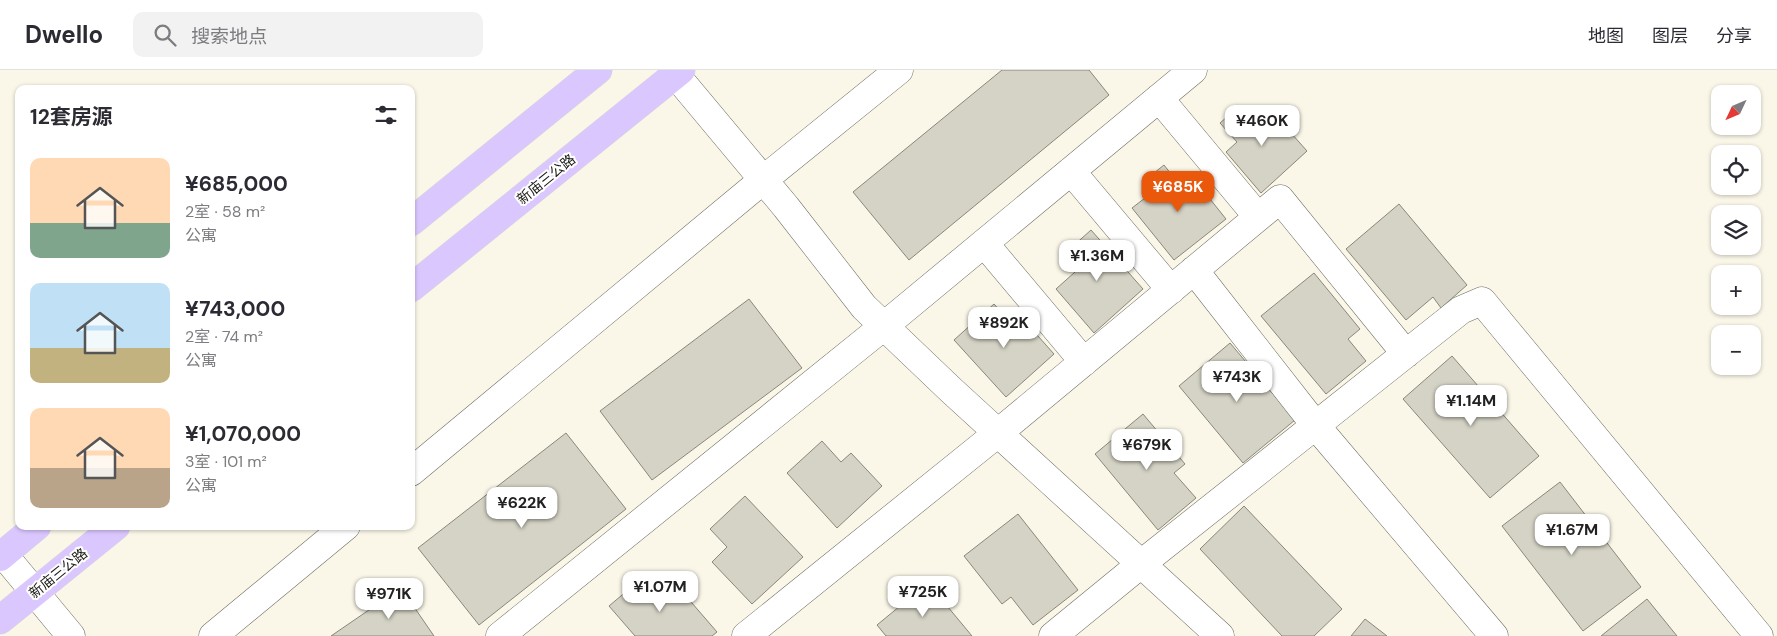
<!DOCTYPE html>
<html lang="zh">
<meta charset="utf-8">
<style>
body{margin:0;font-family:"DM Sans","Noto Sans SC",sans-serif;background:#f2f2f3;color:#2b2b33;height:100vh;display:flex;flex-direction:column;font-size:19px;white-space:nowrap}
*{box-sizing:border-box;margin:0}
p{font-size:16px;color:#7c7c81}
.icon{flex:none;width:28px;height:28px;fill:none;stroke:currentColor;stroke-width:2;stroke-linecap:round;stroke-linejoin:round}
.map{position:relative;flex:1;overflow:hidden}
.panel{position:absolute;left:15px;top:15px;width:400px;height:445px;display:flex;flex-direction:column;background:#fff;border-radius:10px;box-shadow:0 1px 4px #0004}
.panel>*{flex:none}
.needle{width:32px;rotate:226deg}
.tools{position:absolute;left:1711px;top:15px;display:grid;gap:10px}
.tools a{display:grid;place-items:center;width:50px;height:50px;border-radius:10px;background:#fff;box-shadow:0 1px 4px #0004;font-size:25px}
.price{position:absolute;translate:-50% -42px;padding:0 11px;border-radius:10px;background:#fff;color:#222;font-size:16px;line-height:32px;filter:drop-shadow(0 1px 2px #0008)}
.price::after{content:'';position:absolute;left:50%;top:30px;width:15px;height:11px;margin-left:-8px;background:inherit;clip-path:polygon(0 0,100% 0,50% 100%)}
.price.active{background:#ea580c;color:#fff}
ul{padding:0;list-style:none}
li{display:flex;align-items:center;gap:15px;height:125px;padding:0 15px}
li span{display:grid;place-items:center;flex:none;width:140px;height:100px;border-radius:10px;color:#555}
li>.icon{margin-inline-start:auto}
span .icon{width:60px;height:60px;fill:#fffc;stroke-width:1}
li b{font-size:21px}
h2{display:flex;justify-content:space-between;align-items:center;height:60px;padding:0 15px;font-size:21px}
header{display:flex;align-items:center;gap:30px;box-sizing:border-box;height:70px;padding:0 25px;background:#fff;border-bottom:1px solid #e1e1e2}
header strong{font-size:24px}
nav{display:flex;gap:28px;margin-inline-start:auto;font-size:18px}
.search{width:350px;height:45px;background:#f2f2f3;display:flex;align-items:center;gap:12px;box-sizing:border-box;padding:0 18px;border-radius:10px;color:#7c7c81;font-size:19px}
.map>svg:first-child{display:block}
</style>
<header>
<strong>Dwello</strong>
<div class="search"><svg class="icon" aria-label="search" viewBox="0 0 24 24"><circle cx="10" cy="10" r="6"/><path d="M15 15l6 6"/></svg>搜索地点</div>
<nav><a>地图</a><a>图层</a><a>分享</a></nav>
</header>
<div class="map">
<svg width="1777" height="566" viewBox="0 0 1777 566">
<rect width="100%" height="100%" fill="#faf7e9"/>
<path fill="#d5d3c5" stroke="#89877a" d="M1002,0H1089L1109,25L909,190L853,122Z
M1267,36L1307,81L1261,123L1226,82L1237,72L1220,53L1234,41L1246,55Z
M1164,95L1182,118L1194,109L1226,149L1174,190L1132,138L1158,118L1149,107Z
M1399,134L1467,215L1441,238L1433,227L1406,250L1346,179Z
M1091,160L1143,219L1094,263L1056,219L1075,202L1062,186Z
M1314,203L1360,259L1348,269L1366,291L1326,324L1261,246Z
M749,229L802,298L652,410L600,341Z
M994,234L1013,255L1021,247L1054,284L1006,327L954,270Z
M1230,273L1295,350L1243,393L1179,316Z
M1452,286L1539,386L1490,428L1403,329Z
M1143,344L1185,394L1174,403L1196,428L1158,460L1095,384Z
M566,363L626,439L479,555L418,478Z
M822,371L841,392L851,383L882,416L837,458L787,403Z
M1560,412L1641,517L1583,561L1502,456Z
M745,426L803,487L752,534L712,492L727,477L710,459Z
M1244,436L1342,539L1314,566H1282L1200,479Z
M1018,444L1078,520L1033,555L1011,527L1002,534L964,486Z
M647,504L667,528L679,518L717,562L712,566H635L609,536Z
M928,513L972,566H886L877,555Z
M401,518L434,566H331Z
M1647,529L1677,566H1601Z
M1365,549L1387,566H1351Z"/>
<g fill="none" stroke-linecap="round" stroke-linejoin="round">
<g stroke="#6f6d61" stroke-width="29">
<path id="minor" d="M675,4L786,137L864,237L951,320L1220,566
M1159,28L1258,147
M1071,101L1171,220
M984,173L1084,292
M1194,200L1316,356L1494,566
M411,402L763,110L899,0
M3,484L71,566
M213,566L346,456
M500,566L884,256L1193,0
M746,566L998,363L1280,129L1406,284
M1053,566L1141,494L1461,240L1482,231L1759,566"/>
</g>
<g stroke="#dadad9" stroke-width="29">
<path id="major" d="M411,152L598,0
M411,218L681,0
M0,487L37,456
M0,550L116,456"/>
</g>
<use href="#minor" stroke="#fff" stroke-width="28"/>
<use href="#major" stroke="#dac7fe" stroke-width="28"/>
</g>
<g text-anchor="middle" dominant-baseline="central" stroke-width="4" stroke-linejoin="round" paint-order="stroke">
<g font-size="14" fill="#191813" stroke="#fff">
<text transform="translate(546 109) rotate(-39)">新庙三公路</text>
<text transform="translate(58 503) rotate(-39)">新庙三公路</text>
</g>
</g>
</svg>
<div class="tools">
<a><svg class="needle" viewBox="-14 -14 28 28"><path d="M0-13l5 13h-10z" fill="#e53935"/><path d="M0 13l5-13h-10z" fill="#7c7c81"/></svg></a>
<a><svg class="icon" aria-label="locate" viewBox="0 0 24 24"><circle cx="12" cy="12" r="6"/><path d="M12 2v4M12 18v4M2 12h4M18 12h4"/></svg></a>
<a><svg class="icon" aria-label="layers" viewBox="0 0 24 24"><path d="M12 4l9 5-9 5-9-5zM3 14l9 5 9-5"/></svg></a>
<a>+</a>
<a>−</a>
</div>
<b class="price" style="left:1262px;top:77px">¥460K</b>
<b class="price active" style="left:1178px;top:143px">¥685K</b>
<b class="price" style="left:1097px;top:212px">¥1.36M</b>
<b class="price" style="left:1004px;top:279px">¥892K</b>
<b class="price" style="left:1237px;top:333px">¥743K</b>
<b class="price" style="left:1471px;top:357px">¥1.14M</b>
<b class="price" style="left:1147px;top:401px">¥679K</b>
<b class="price" style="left:522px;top:459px">¥622K</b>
<b class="price" style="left:1572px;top:486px">¥1.67M</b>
<b class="price" style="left:660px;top:543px">¥1.07M</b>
<b class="price" style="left:923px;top:548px">¥725K</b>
<b class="price" style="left:389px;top:550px">¥971K</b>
<section class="panel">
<h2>12套房源<svg class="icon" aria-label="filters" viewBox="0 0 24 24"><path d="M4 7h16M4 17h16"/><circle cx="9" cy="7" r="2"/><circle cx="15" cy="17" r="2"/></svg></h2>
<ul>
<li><span style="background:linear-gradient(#ffd9b3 65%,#7fa58c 0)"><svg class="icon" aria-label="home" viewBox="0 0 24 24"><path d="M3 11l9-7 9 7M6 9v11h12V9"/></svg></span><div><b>¥685,000</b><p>2室 · 58 m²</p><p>公寓</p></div></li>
<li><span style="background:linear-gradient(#bfe0f5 65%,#c2b280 0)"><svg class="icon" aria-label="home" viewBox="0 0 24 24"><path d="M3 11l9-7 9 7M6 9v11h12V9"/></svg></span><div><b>¥743,000</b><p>2室 · 74 m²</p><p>公寓</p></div></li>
<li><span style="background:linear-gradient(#ffd9b3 60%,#b9a48a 0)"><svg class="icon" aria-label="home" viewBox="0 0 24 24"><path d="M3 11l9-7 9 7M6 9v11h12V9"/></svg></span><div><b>¥1,070,000</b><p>3室 · 101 m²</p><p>公寓</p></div></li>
</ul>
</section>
</div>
